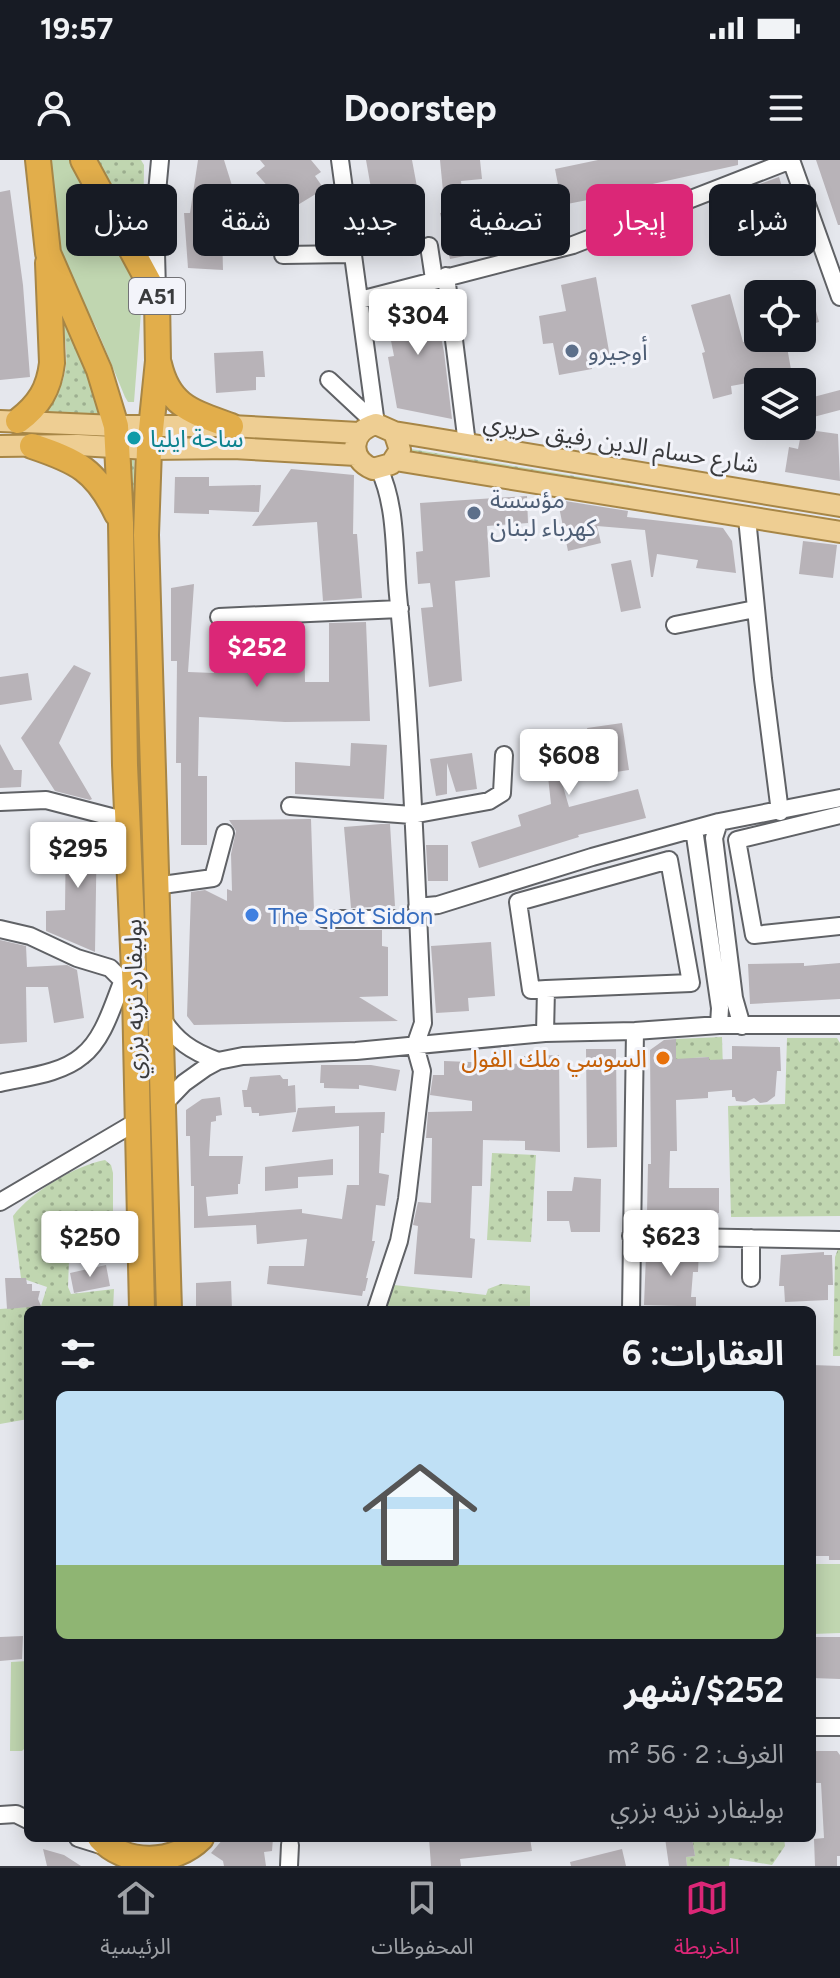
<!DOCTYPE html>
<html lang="ar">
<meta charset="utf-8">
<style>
body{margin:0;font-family:Figtree,"Noto Sans Arabic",sans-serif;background:#20242c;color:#f1f3f6;direction:rtl;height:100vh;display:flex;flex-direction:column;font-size:30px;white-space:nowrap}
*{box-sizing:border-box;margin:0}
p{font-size:26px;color:#9ea1a6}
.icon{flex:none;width:44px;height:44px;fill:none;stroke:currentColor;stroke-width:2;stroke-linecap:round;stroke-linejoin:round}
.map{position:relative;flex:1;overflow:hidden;direction:ltr}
.details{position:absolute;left:24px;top:1146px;width:792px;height:536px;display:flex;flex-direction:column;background:#171b24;border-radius:12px;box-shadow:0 4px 20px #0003;direction:rtl}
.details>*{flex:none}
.banner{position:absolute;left:24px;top:24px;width:792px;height:72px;direction:rtl;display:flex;gap:16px}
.fabs{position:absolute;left:744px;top:120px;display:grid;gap:16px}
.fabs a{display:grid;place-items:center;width:72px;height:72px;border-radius:12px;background:#171b24;box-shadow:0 4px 20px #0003;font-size:40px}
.price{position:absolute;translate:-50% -68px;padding:0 18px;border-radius:8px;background:#fff;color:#222;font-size:26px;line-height:52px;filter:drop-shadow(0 2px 4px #0008)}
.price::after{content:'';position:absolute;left:50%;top:48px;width:24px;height:18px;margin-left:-12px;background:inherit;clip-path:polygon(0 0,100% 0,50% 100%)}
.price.active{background:#db2777;color:#fff}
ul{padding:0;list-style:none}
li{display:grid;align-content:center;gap:16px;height:424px;padding:0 32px}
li+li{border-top:2px solid #363941}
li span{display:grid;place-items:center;height:248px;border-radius:12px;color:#555}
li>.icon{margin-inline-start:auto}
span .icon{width:144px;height:144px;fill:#fffc;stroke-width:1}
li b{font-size:34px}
h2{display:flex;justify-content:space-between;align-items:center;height:96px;padding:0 32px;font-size:34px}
.tag{padding:0 28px;border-radius:12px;background:#171b24;box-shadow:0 4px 20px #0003;font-size:28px;line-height:72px}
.tag.active{background:#db2777;color:#fff}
.status{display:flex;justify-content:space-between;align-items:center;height:56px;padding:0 40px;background:#171b24;direction:ltr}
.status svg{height:22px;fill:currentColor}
header{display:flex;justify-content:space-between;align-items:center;height:104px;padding:0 32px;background:#171b24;font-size:36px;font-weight:700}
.menu{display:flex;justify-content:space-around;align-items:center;height:112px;border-top:2px solid #363941;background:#171b24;font-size:22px;color:#9ea1a6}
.menu a{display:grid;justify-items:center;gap:4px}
.menu .active{color:#db2777}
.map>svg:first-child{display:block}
</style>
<div class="status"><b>19:57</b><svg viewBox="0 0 49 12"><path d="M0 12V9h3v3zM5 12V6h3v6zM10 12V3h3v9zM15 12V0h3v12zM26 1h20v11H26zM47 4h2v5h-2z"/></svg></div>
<header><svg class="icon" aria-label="menu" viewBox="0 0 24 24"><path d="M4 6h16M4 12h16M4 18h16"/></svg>Doorstep<svg class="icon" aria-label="person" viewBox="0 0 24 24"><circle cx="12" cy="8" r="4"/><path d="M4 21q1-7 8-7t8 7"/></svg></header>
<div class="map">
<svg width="840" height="1706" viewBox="0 0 840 1706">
<defs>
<pattern id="grass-dots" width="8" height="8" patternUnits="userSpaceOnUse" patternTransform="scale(2)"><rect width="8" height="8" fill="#c0d6b0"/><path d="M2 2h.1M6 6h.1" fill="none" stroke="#9daf90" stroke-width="1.8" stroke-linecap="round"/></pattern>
</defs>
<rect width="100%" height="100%" fill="#e5e7ed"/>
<path fill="url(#grass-dots)" d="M91,0H141L144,5L143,79Z
M58,135L105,255L32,256C41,248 52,240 59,229C74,203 62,164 58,135Z
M405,288L635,326L645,329C568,327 478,305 402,290Z
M130,293L134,299L144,520L160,1150H149L126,294Z
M722,877L723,911L718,912V900H709L708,897L693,898L676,905V879Z
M787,878H837L840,883V1056L731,1057L728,946L785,944Z
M492,993L536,995L531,1082L487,1080Z
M105,1000L111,1005L113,1013V1097L69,1100L68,1127L71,1134L114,1129L113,1150H28V1259L0,1264V1149L41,1146L47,1127L21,1118L13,1056C32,1031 75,1006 105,1000Z
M838,1089H840V1196H833L835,1097Z
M501,1124L530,1126V1150H385L394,1125L486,1135L488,1129Z
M692,1678H784L785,1686L772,1705L730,1698L729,1706H687L686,1697L695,1696Z"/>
<path fill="#c0d6b0" d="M43,0H73L143,127L134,242H128L125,237L96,167L63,106L55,83Z
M812,1404H840V1473L812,1474Z
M28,1501V1585L22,1591H10L11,1502Z"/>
<path fill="#b8b3b8" d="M198,0H224L234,32H221L223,110L188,108L184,53H190Z
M260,0H311L321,12L315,16L324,29L296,46L288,42L284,45L256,13L265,6Z
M366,0H412L422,54L377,62Z
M440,0H480L482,19L461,21L464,48L479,45L489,91L450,99L440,53L445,52Z
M598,0H738V5L648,25L649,28L562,45L555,9Z
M816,0H840V65H838Z
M779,17L785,36L752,47L746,29Z
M10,30L23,125L30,217L0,220V32Z
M596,117L610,197L591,200L592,209L559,215L553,183L543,184L539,156L566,151L561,125Z
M432,133L444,192L452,259L397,248L388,197L394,196L384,145Z
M730,134L743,182L764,178L766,191L787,187L792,215L731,226L732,234L713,239L702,193L705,192L691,145Z
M812,136L819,162L802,167V139Z
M263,191L265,217H256V230L216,233L214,193Z
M840,230V250L802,260V240Z
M802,269L838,274L840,321L785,312L789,287L798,289Z
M291,309L354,315L353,374H357L362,438L323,441L317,362L252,366Z
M175,317H209V326L261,325L259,352L209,350V354L174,353Z
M527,336L528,363L487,366L490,417L455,421L462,521L429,527L421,448L433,447L430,423L418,424L416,392L423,391L420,343Z
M565,341L628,351L627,357L723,368L732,381L736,413L696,408L698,400L657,394L653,417H651L645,370L597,366L601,383L568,391L558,342Z
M803,381L837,385L833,418L799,414Z
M631,400L641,448L621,452L611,404Z
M194,424L188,512L214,513L213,466L304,464L305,522H329V463L366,462L370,561L285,562L199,557L198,616H207V685H181V603H176L177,501H171V428Z
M74,505L91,513L59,583L92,639L90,640L55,631L21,578Z
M28,513L32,540L0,545V517Z
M622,563L629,610L577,618L562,623L569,647L638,629L646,658L578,675L579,677L479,708L471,682L521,666L518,655L551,644L544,580L588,571L587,568Z
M351,583L387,585L384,639L295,634V602L350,606Z
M0,584L14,610H22L21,627L0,628Z
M472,593L477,629L456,632L447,603V634L436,636L430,599Z
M311,659L314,751L299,752V770H382V786L388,787V836L359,837L398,861L194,865L187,856L191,732L205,730L227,741V729L232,731L231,694L236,671L229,660Z
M381,664H390L395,746L351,748L344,667Z
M66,665L97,666L95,792L46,771V751L65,750Z
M426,685H448V721H428Z
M0,780L26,786L27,807L67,805L77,810L84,858L54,863L48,827H26L27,882L0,884Z
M491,782L495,836L468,838L469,851L436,853L431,786Z
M804,803V806L840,803V839L750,844L748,804Z
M676,879V899L709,897V900L732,899V886L780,887L781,911H777L775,936L767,942L760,943L754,938L746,942L736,941L735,937H732V930L708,932V938L676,940L677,991H670L669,1028H719V1053H647L648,1004H651L650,890L664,880Z
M586,889H616L617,987L587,988Z
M559,895L560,992L525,990V981L483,980L482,1026H472L470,1078L475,1079L472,1118L414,1114L418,1066L413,1065L418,1042L431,1043L432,978H426L428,952L472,951V941L430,935L433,915H444V901L524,904V896Z
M321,905H371L400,910L396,931L359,925V929L324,928V923H320Z
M280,915L283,919H288V926L295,925L296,952L259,956V953H252L251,947H244L242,930H247L250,917Z
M220,937L222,955L216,956V961L211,962L209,996H243L240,1024H238V1034L206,1037L208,1056L302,1049V1053L342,1059L347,1025H359V966L292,972L298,948L335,946V953L385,952L384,973H381L379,1013L389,1015L385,1046L376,1045L372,1081H375L366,1118H368L365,1131H363L362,1136L267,1124L269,1106H304L307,1079L257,1084L256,1065L194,1068V1026H191L190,976H186V950L202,939Z
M333,999V1015L298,1017V1028L265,1031V1007Z
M574,1017L601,1019L600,1072H571L569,1061H547V1031H572Z
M658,1088L699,1089L698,1112H693L691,1137H696V1150H678V1146L644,1145L646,1095H650V1089Z
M824,1092V1095H832L833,1125H828V1140L785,1142L784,1126H779L781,1095Z
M106,1105L110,1126L74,1133L70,1113Z
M5,1118H26L27,1124H32V1131H40L38,1139L41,1146L7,1149Z
M231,1121L232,1150H196V1123Z
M812,1205L840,1206V1400H829V1396H812L814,1252H812Z
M23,1476L22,1499L0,1501V1477Z
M812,1477H840V1519L812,1518Z
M812,1591H837L840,1595V1696H837V1706H815L814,1679L824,1678L821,1623H812Z
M224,1678H273L272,1691L264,1692L266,1706H224L223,1701L211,1693Z
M429,1678H530L532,1691L460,1699L461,1706H431Z
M665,1678H692L695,1696L686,1697L687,1706H669Z
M43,1689L64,1695L81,1706H47Z
M622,1689L626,1706H571L570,1702Z"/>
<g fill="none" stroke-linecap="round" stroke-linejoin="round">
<g stroke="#606266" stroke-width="20">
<path id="minor" d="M340,0L376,264
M791,0L840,137
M429,86L434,119
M283,95L351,94
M446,116L467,284
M157,131L155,54L160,0
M360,140L573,85L791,0
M329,220L376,264
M747,358L763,519L780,652
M219,457L400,449
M675,465L755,449
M0,642L46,640L127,661
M290,646L412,655L489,641L502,633L504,595
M840,655L737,680L754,775L840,766
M719,662L714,678L734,838L742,866
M694,669L720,848L719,865
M155,726L213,718L225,673
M417,747L438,745L592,697L719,662L840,638
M325,759H417
M0,769L30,776L77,798L110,808L129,827
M161,857C176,881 191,891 218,901
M545,873L546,829L691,823L669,700L518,742L531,830L546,829
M0,923C26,917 61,914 82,896C104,879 113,844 123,820
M161,947L184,923L205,908L218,901L243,896L356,891L545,873L635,871L719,865H840
M0,1042L136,962
M631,1076L840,1080
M751,1078V1118
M376,1150L399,1081L407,1039L422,911L415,886L423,863C416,721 412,577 398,435C394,395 397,346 379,309
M631,1150L635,871
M812,1567H840
M0,1655L16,1654L28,1660
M78,1678L107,1687
M289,1706L290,1685"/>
</g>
<g stroke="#a78646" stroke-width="24">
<path id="major" d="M0,261L116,266H231L359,273
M394,272L400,290L391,304L373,309C348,299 350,271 376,264L394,272L419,276L840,346
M0,286L78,285L149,289L233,288L356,295
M395,300L840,372"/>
</g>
<g stroke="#a78646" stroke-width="28">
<path id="highway" d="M38,0L48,93L99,210L116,266L121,363L125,605L135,834L142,1150
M83,0L157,137L158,201L149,289L146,375L169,1150
M159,204C169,247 193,252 231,266
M18,261C39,245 49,229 52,203L48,103
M32,286C77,301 96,310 117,354
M100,1678C125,1706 174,1705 201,1678"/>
</g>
<use href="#minor" stroke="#fff" stroke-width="16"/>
<use href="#major" stroke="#eece93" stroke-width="20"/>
<use href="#highway" stroke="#e2ae4b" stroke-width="24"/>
</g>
<g fill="#5c6f8a" stroke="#f3f4fa" stroke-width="3">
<circle cx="572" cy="191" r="8"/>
<circle cx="474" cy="353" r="8"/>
</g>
<circle fill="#0f9aa8" stroke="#f3f4fa" stroke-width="3" cx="134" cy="278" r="8"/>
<circle fill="#3f7fe0" stroke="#f3f4fa" stroke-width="3" cx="252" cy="755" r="8"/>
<circle fill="#e8710a" stroke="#f3f4fa" stroke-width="3" cx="663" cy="898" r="8"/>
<g text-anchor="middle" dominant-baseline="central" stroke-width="6" stroke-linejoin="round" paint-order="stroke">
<rect fill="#f3f4fa" stroke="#727276" stroke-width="2" x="129" y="118" width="56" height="36" rx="6"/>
<g font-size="22" font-weight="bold" fill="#3a3b3d">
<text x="157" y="136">A51</text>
</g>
<g font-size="24" fill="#4e5e75" stroke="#f3f4fa" text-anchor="start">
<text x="588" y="191">أوجيرو</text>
<text x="490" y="339">مؤسسة<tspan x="490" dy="28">كهرباء لبنان</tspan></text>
</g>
<g font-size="24" fill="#0d838f" stroke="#f3f4fa" text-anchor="start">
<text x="150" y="278">ساحة ايليا</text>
</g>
<g font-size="24" fill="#3a3b3d" stroke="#f3f4fa">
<text transform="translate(621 283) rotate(9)">شارع حسام الدين رفيق حريري</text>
<text transform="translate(134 839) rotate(-91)">بوليفارد نزيه بزري</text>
</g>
<g font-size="24" fill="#366cbe" stroke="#f3f4fa" text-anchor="start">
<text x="268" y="755">The Spot Sidon</text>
</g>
<g font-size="24" fill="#c56008" stroke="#f3f4fa" text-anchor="end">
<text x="647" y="898">السوسي ملك الفول</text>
</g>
</g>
</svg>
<div class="fabs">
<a><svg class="icon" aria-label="locate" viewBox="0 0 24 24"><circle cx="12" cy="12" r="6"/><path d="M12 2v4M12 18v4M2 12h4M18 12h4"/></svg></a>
<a><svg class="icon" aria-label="layers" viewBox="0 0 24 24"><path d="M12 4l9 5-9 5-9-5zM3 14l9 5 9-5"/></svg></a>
</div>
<b class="price" style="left:418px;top:197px">$304</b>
<b class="price active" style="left:257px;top:529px">$252</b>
<b class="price" style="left:569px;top:637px">$608</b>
<b class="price" style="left:78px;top:730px">$295</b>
<b class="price" style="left:671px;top:1118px">$623</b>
<b class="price" style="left:90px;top:1119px">$250</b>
<div class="banner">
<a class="tag">شراء</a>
<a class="tag active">إيجار</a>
<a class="tag">تصفية</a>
<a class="tag">جديد</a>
<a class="tag">شقة</a>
<a class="tag">منزل</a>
</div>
<section class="details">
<h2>العقارات: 6<svg class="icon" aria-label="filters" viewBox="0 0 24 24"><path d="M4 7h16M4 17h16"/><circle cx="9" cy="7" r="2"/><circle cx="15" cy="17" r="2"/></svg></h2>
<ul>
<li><span style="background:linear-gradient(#bfe0f5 70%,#8fb573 0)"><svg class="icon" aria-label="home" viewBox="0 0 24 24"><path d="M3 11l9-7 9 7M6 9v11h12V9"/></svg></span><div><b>$252/شهر</b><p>الغرف: 2 · 56 m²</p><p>بوليفارد نزيه بزري</p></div></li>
</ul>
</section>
</div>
<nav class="menu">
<a class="active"><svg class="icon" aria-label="map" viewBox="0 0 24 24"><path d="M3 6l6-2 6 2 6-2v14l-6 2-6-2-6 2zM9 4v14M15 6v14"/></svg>الخريطة</a>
<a><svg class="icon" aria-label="saved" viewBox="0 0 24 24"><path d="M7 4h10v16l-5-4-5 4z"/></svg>المحفوظات</a>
<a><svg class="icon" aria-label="home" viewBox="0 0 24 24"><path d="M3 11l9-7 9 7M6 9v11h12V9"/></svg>الرئيسية</a>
</nav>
